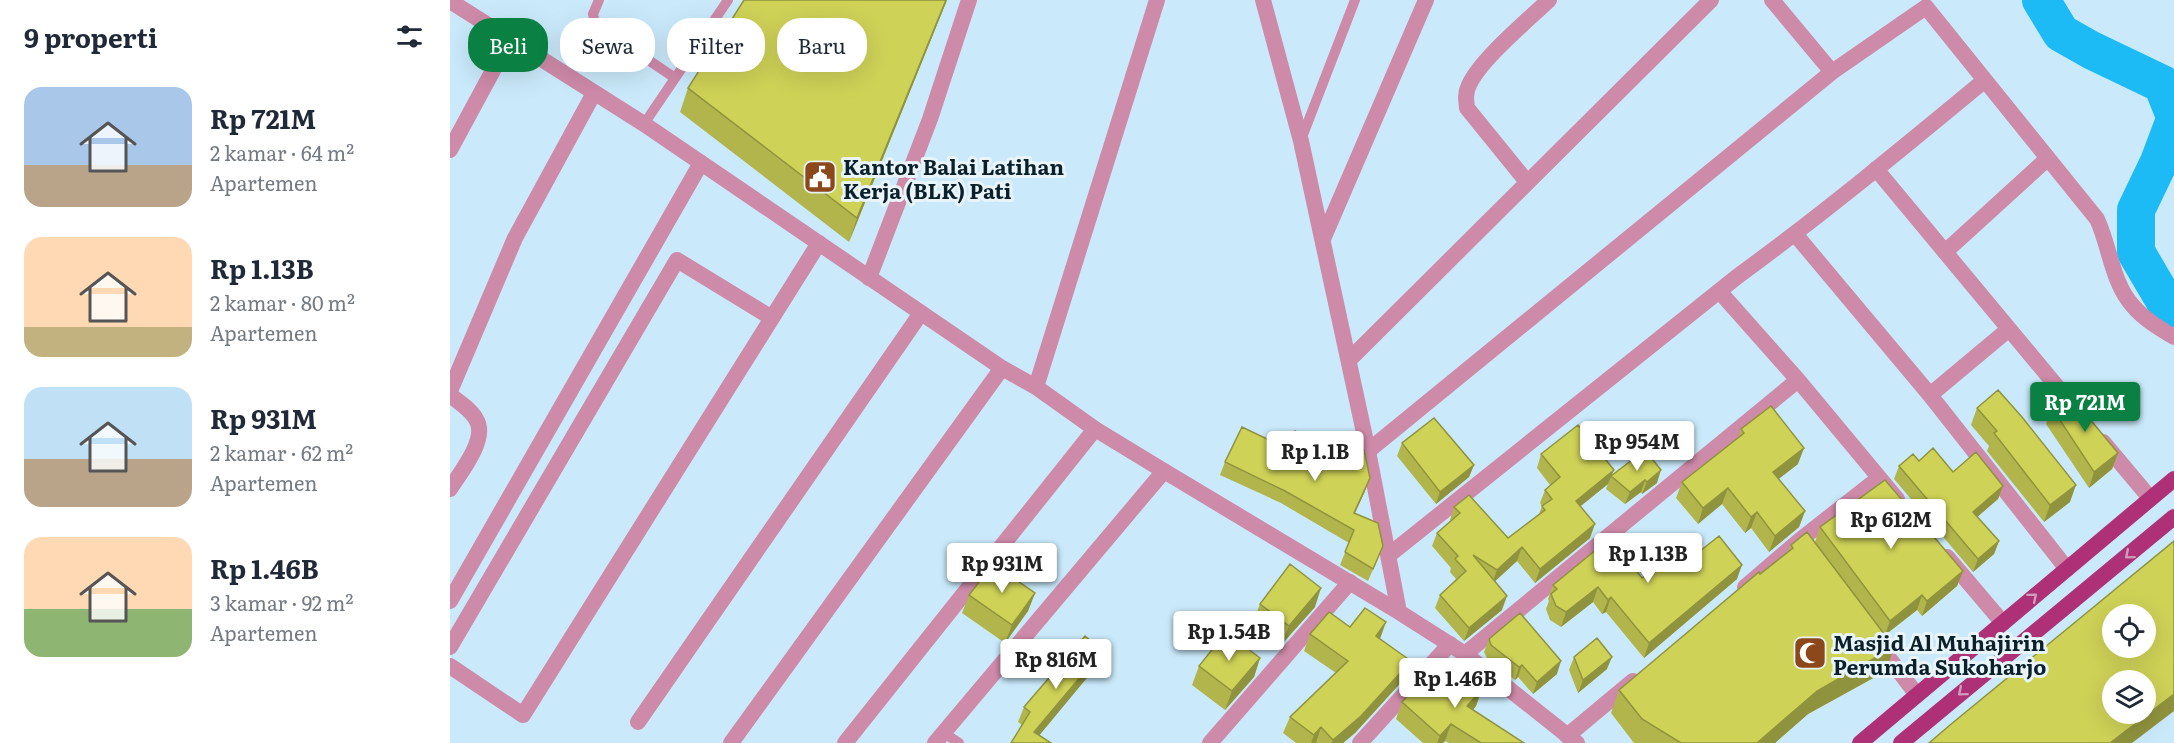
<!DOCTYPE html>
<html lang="id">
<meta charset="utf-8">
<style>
body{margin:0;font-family:Literata,serif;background:#f2f2f3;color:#1f2937;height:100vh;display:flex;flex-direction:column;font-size:22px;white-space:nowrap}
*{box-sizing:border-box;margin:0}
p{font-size:20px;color:#747a83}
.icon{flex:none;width:33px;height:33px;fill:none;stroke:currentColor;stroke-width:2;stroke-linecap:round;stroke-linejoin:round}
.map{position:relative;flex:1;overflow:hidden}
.panel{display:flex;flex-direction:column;background:#fff;width:450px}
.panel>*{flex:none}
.hud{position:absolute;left:18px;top:18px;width:570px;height:54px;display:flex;gap:12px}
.tools{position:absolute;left:1652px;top:604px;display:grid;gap:12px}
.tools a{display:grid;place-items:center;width:54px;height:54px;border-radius:50%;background:#fff;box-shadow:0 6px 24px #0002;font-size:30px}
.price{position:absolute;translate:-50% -51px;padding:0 14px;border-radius:6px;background:#fff;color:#222;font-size:20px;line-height:39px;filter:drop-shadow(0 2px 3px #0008)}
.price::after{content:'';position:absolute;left:50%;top:36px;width:18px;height:14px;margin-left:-9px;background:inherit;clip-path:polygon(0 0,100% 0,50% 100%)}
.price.active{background:#0b8043;color:#fff}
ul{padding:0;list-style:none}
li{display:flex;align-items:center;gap:18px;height:150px;padding:0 24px}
li span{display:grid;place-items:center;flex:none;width:168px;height:120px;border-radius:18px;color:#555}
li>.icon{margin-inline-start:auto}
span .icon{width:72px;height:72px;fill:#fffc;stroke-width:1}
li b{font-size:26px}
h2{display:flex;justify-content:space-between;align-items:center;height:72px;padding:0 24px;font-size:26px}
.tag{padding:0 21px;border-radius:24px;background:#fff;box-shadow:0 6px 24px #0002;font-size:21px;line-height:54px}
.tag.active{background:#0b8043;color:#fff}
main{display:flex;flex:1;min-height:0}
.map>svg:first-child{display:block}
</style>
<main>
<section class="panel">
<h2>9 properti<svg class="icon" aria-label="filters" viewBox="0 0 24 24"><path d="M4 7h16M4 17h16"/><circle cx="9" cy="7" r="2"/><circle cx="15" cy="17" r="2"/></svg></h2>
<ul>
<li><span style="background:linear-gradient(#a9c7e8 65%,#b9a48a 0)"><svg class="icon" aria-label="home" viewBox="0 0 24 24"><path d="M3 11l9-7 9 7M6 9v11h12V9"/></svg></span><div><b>Rp 721M</b><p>2 kamar · 64 m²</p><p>Apartemen</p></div></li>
<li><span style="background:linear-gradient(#ffd9b3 75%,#c2b280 0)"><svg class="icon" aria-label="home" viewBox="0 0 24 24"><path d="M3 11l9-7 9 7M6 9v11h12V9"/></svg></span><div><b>Rp 1.13B</b><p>2 kamar · 80 m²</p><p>Apartemen</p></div></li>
<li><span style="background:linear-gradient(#bfe0f5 60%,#b9a48a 0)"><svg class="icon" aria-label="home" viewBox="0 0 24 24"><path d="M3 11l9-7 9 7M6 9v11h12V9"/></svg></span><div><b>Rp 931M</b><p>2 kamar · 62 m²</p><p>Apartemen</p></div></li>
<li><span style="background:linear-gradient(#ffd9b3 60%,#8fb573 0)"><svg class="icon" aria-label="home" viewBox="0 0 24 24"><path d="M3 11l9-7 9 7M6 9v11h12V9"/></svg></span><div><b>Rp 1.46B</b><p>3 kamar · 92 m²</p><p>Apartemen</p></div></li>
</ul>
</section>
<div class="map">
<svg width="1724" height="743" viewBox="0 0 1724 743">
<rect width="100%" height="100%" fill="#caeafb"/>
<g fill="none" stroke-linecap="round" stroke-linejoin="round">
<path stroke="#1cbbf6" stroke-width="38" d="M1591,0L1611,33L1641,50L1712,84L1724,114
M1724,122L1709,162L1686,210V252L1716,303L1724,308"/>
<path stroke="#ce8aa9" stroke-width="10" d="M149,0L143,14L145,24L225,78
M194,124L278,0
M851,140L905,0
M494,733L509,743"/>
<path stroke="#ce8aa9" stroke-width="16" d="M1322,0L1382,72
M0,150L60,39
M1426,169L1629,413
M1077,182L1017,108C1016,100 1015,93 1019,85C1031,59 1077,21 1099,0
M1345,234L1480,395L1617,569
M873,239L976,0
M1495,252L1597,159
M419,278L480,119L519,0
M1269,291L1348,380L1447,499
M899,360L1261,0
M586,387L707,0
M0,391L65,238L144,93
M0,395C10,403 22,410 27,421C37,440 10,473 0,489
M1480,395L1559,329
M1653,442L1700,498
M918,451L1382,72L1476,7L1647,219C1660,247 1662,283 1683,306C1694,319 1709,328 1724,337
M939,555L1288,276C1373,214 1454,147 1535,80
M1497,557L1553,623
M1295,587L1350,540L1429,478
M0,601L251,163
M1426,641L1467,695
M0,647L227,260L322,318
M1015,654L1348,380
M0,666L73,715L369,243
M188,722L471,313
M1117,736L1183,681
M281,743L552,368
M395,743L645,429
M485,743L714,471
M760,743L900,582
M910,743L1000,644"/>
<path stroke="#ce8aa9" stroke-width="16" d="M813,0L851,141L918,451L949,612
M0,1L194,124L552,368L586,387L645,429L714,471L949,612L1015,654L1127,743"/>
<path stroke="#ae3177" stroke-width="16" d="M1410,743L1724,479
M1451,743L1724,517"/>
</g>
<path fill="#b1b54b" d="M497,0L399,242L230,112L238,88Z
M1527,408L1620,502L1594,522L1537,451L1539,446L1521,425Z
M1602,408L1668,453L1662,469L1639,488L1596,424Z
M1291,429L1348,464L1328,479L1355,511L1349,527L1319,552L1301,528L1295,533L1272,504L1248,524L1226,498L1232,482L1288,438Z
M952,443L1024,465L1019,477L986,504L947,456Z
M1195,450L1207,483L1192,494L1191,492L1175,504L1156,489L1158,484L1130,506L1140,538L1085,583L1067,561L1045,581L1052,610L1014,641L985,608L990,595L1006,579L1000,572L1001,568L982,546L987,533L1001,521L1000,520L1004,507L1058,538L1089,514L1092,506L1090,503L1095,490L1100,485L1087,468L1091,454L1162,476Z
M775,462L915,491L905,513L928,558L918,581L890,565L899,543L831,503L770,475Z
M1449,466L1503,472L1553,486L1548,499L1527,517L1549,541L1544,554L1523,572L1444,479Z
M1370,527L1513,571L1507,586L1472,616L1467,610L1435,635L1444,647L1436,671L1358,714L1325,743H1184L1161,713L1169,690L1338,551L1341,545L1365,542Z
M1163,546L1192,578L1236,562L1287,579L1194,658L1156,612L1152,614L1143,602L1111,627L1100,620L1096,609L1099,601L1098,599L1103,585Z
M585,593L578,611L555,643L512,613L519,595Z
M810,604L865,607L832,644L803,622Z
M900,627L930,639L955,678L905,733L893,743H846L833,733L840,717L886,673L854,651L860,634Z
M1039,639L1107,674L1083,694L1068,677L1065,680L1037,658L1034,652Z
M652,651L646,667L572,725L568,722L574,707Z
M1124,657L1157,669L1128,693L1119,670Z
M810,658L804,677L775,710L742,685L749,666Z
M990,687L1032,689L1026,706L1023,710L1074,743H999L995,741L993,743H973L946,719L952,702Z"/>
<path fill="#90933d" d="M496,0H497L399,242L407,218Z
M1354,448L1348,464L1317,488L1323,472Z
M1668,453L1662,469L1639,488L1644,472Z
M1024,465L1019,477L986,504L990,492Z
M1164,470L1158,484L1121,514L1126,501Z
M1211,470L1207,483L1192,494L1197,482Z
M920,478L915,491L899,526L904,513Z
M1195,480L1191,492L1175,504L1180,492Z
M1626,485L1620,502L1594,522L1600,505Z
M1553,486L1548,499L1518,525L1523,512Z
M1278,488L1272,504L1248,524L1253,508Z
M1355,511L1349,527L1319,552L1325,536Z
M1307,512L1301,528L1295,533L1301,517Z
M1145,524L1140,538L1085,583L1090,569Z
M1549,541L1544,554L1523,572L1528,559Z
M1072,547L1067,561L1042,584L1047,570Z
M1292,565L1287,579L1194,658L1199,643Z
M1513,571L1507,586L1472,616L1477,601Z
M1148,587L1143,602L1111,627L1116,612Z
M871,588L865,607L832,644L839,626Z
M585,593L578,611L555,643L562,625Z
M1472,595L1467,610L1435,635L1440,621Z
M1057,596L1052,610L1014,641L1019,628Z
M1161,597L1156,612L1152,614L1158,600Z
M936,622L930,639L926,636Z
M1444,647L1436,671L1358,714L1325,743H1307L1367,691Z
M652,651L646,667L583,743L584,732Z
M1162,657L1157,669L1128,693L1133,680Z
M810,658L804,677L775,710L782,691Z
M961,661L955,678L905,733L893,743H882L883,740Z
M1111,661L1107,674L1083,694L1087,682Z
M1072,665L1068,677L1065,680L1069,667Z
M1032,689L1026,706L1011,723L1017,706Z
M1724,694V711L1682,743H1660Z
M1001,724L995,741L993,743H987L990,736Z
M871,727L866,743H861L864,735Z"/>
<path fill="#ced257" stroke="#90933d" stroke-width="1.5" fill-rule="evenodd" d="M294,0H496L407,218L238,88Z
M1548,390L1572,417L1626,485L1600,505L1544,433L1547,431L1527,408Z
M1619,394L1668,453L1644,472L1602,408Z
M1321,406L1354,448L1323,472L1355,511L1325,536L1307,512L1301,517L1278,488L1253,508L1232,482L1294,433L1291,429Z
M984,418L1024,465L990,492L952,443Z
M1128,425L1164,470L1126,501L1145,524L1090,569L1072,547L1047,570L1023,555L1057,596L1019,628L990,595L1016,571L1005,559L1008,556L987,533L1010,513L1004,507L1019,495L1058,538L1095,510L1092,506L1102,499L1095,490L1110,477L1091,454Z
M792,427L836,448L845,431L889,453L891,449L898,452L901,444L914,450L920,478L904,513L928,523L933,546L923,569L895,552L904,530L835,491L775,462Z
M1483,448L1503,472L1526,452L1553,486L1523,512L1549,541L1528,559L1449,466L1463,454L1469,461Z
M1195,450L1211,470L1197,482L1195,480L1180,492L1161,476Z
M1435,480L1513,571L1477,601L1472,595L1440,621L1370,527Z
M1357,532L1444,647L1367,691L1307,743H1231L1192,719L1169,690L1309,572L1310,574L1343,548L1341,545Z
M1269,536L1292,565L1199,643L1161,597L1158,600L1148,587L1116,612L1106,606L1101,594L1107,589L1103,585L1158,540L1163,546L1165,544L1192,578L1227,550L1236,562Z
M1724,541V694L1660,743H1479L1500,725ZM1662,615H1695V648H1662ZM1662,681H1695V714H1662Z
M543,564L585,593L562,625L519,595Z
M840,564L871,588L839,626L810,604Z
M915,608L936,622L926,636L961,661L911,716L883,740L871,727L864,735L840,717L898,661L860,634L879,612L900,627Z
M1070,613L1111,661L1087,682L1072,665L1069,667L1041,645L1039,639Z
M776,632L810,658L782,691L749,666Z
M635,636L652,651L584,732L601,743H561L580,712L574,707Z
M1147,638L1162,657L1133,680L1124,657Z
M1009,668L1032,689L1017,706L1074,743H1031L1001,724L990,736L952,702L977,675L990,687Z"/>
<defs><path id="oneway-chevron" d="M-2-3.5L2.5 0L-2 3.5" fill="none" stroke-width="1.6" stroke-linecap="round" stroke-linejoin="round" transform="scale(1.5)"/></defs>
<g stroke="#ce9cbe">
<use href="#oneway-chevron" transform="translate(1679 555) rotate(140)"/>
<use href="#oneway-chevron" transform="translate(1583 597) rotate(-40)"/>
<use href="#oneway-chevron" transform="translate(1512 692) rotate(140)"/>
</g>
<defs>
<g id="civic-square" transform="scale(1.725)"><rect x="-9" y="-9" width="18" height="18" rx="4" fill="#8c481b" stroke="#e9f4f9"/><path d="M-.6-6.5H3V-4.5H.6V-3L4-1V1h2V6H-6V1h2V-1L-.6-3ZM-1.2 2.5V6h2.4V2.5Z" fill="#fff"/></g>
<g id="mosque-square" transform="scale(1.725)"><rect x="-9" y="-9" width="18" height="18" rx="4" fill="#8c481b" stroke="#e9f4f9"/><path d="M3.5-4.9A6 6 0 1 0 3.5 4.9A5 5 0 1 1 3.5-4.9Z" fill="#fff"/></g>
</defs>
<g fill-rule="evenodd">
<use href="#civic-square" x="370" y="177"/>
<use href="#mosque-square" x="1360" y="653"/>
</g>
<g text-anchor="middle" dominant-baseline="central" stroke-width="6" stroke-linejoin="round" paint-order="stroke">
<g font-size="21" font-weight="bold" fill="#0a212b" stroke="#e9f4f9" text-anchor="start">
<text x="393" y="165">Kantor Balai Latihan<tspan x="393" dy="24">Kerja (BLK) Pati</tspan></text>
<text x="1383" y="641">Masjid Al Muhajirin<tspan x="1383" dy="24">Perumda Sukoharjo</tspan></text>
</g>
</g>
</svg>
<div class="tools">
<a><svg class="icon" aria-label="locate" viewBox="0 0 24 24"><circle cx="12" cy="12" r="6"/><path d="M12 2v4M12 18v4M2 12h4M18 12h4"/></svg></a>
<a><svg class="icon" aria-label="layers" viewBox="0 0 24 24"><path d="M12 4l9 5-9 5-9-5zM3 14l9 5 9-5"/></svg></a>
</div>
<b class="price active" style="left:1635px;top:433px">Rp 721M</b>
<b class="price" style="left:1187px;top:472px">Rp 954M</b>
<b class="price" style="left:865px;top:482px">Rp 1.1B</b>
<b class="price" style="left:1441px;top:550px">Rp 612M</b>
<b class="price" style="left:1198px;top:584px">Rp 1.13B</b>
<b class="price" style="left:552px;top:594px">Rp 931M</b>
<b class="price" style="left:779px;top:662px">Rp 1.54B</b>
<b class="price" style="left:606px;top:690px">Rp 816M</b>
<b class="price" style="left:1005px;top:709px">Rp 1.46B</b>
<div class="hud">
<a class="tag active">Beli</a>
<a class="tag">Sewa</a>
<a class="tag">Filter</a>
<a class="tag">Baru</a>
</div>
</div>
</main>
